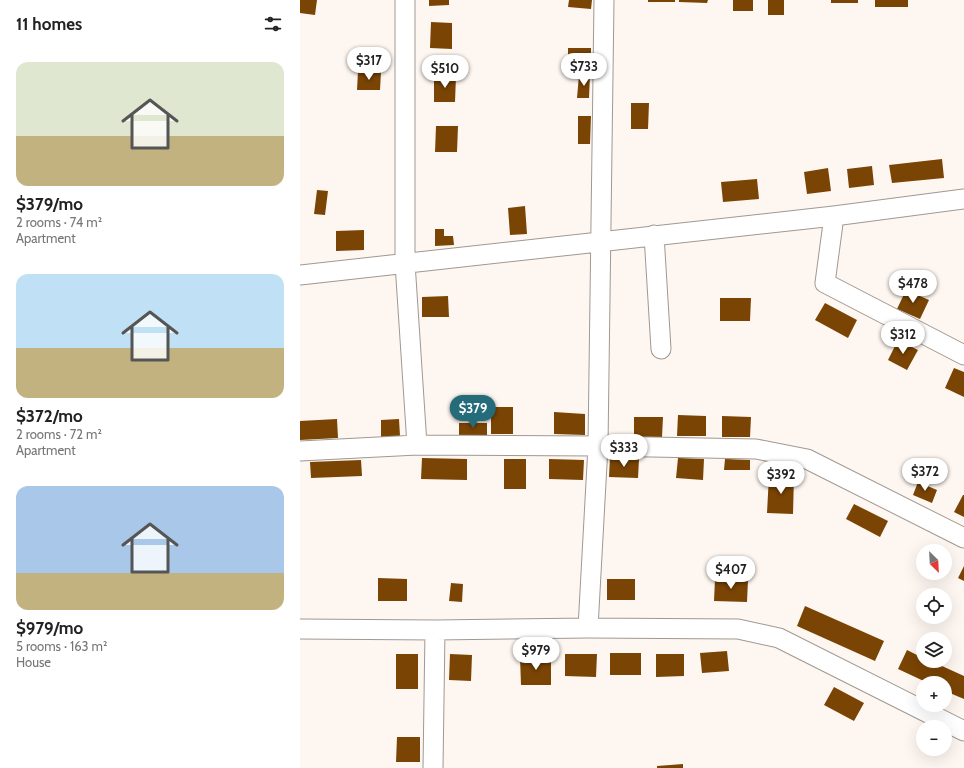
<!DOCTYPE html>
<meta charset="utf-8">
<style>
body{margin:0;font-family:Cabin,sans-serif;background:#f6f6f6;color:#222;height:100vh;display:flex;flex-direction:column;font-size:15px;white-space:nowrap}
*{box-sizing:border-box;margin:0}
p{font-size:13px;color:#767676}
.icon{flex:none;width:22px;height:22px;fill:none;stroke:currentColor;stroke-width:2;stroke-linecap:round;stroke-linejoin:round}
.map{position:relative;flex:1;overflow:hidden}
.drawer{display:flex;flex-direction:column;background:#fff;width:300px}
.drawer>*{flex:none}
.needle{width:26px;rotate:156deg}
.fabs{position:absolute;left:616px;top:544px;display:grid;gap:8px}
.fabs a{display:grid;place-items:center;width:36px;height:36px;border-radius:50%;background:#fff;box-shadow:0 4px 16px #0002;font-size:20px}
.price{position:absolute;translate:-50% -34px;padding:0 9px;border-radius:14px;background:#fff;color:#222;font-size:13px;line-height:26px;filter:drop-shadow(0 1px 2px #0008)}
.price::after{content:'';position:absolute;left:50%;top:24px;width:12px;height:9px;margin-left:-6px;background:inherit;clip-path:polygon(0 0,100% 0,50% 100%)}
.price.current{background:#246c79;color:#fff}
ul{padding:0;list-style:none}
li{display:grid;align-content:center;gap:8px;height:212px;padding:0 16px}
li span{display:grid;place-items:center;height:124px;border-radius:12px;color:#555}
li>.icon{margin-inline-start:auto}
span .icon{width:72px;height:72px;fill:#fffc;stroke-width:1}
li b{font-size:17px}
h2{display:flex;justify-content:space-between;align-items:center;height:48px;padding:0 16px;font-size:17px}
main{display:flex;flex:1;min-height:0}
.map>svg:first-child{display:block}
</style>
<main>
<section class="drawer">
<h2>11 homes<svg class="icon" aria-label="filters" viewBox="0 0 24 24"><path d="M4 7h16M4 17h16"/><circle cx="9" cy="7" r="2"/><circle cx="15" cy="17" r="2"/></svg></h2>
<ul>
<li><span style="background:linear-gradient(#dfe7d0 60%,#c2b280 0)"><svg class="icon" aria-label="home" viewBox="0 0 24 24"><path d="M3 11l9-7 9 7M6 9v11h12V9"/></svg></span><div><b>$379/mo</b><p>2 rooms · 74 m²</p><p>Apartment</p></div></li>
<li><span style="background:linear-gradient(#bfe0f5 60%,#c2b280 0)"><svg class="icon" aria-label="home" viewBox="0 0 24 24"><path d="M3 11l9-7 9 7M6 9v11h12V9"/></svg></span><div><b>$372/mo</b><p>2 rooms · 72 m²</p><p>Apartment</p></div></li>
<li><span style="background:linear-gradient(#a9c7e8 70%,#c2b280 0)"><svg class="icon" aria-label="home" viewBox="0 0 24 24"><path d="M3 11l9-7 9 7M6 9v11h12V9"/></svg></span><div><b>$979/mo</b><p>5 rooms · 163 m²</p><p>House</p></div></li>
</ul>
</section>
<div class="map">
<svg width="664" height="768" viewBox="0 0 664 768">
<rect width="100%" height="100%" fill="#fef6f0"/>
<path fill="#7a4404" d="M0,0H17L15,15L0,13Z
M129,0H149V5L129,6Z
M269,0H292L291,9L268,7Z
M348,0H375V2H348Z
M379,0H408L407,3L379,2Z
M433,0H453V11H433Z
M468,0H484V15H468Z
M531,0H558V3H531Z
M575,0H608V7H575Z
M131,22L152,23V49L130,48Z
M69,47H79V63H70Z
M268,48H291V74H268Z
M58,71L81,72L80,90H57Z
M279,75H290L289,98H277Z
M134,76H156L155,102H134Z
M331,103H349L348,129H331Z
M278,116H291L290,144H278Z
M136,126H158L157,152H135Z
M642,159L644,178L592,183L589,165Z
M572,166L574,185L549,188L547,169Z
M528,168L531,191L507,194L504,172Z
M457,179L459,199L423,202L421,182Z
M17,190L28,191L25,215L14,214Z
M225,206L227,234L210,235L208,208Z
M135,229H144V236H153L154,245L135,246Z
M64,230V250L36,251V231Z
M606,290L629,300L620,319L597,309Z
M148,296L149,317H122V297Z
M420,298H451L450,321H420Z
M525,303L557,320L548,338L515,320Z
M598,340L618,350L607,370L588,360Z
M654,368L664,372V397L645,388Z
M191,407H213V434H191Z
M254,412L285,414V435L254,434Z
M378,415L406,416V436H377Z
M422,416L451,417L450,437H422Z
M334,417H363L362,437H334Z
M37,419L38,438L0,440V421Z
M99,419L100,436L81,437V420Z
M159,423H187V435H159Z
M310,457L339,459L338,478L309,477Z
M122,458L167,459V480L121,479Z
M378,458L404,459L403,480L376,478Z
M204,459H226V489H204Z
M249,459L284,460L283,480L249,479Z
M425,459L450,460V470H424Z
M61,460L62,476L11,478L10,462Z
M469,475L494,476L493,514L467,513Z
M618,482L637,490L632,503L613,495Z
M663,495H664V517L654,512Z
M554,504L588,521L580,537L546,519Z
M664,566V581L658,578Z
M78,578L107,579V601H78Z
M307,579H335V600H307Z
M415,579L448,580L447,602L414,601Z
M151,583L163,584L162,602L149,601Z
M505,606L584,641L575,661L497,626Z
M607,650L623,658V661H631L664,676V699L645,691V683H628L598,669Z
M427,651L429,671L402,673L400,653Z
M310,653H341V675H310Z
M96,654H118V689H96Z
M150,654L172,655L171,681L149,680Z
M265,654H297L296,677L265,676Z
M356,654H384V676L356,677Z
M251,656V685H221L220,657Z
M534,687L564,703L554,721L524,705Z
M97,737H120V762H96Z
M383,764V768H357V766Z"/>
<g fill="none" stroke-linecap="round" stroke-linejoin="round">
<g stroke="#a09892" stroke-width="21">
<path id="minor" d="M105,0V263L117,445
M534,216L525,283L664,355
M354,235L361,349
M0,275L534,216L664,199
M0,451L117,445L298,446L456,449L507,459L664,538
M288,628L298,446L304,0
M0,629L135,630L288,628L438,629L479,638L664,731
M133,768L135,630"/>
</g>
<use href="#minor" stroke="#fff" stroke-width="19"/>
</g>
</svg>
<div class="fabs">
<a><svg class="needle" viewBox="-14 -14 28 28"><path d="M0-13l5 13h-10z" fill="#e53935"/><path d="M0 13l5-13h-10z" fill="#767676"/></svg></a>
<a><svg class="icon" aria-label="locate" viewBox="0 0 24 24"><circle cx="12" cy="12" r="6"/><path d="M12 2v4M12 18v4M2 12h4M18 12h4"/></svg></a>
<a><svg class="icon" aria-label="layers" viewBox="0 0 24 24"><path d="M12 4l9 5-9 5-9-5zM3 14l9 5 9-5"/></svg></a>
<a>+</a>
<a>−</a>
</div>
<b class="price" style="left:69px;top:81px">$317</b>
<b class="price" style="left:284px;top:87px">$733</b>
<b class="price" style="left:145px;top:89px">$510</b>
<b class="price" style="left:613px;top:304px">$478</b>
<b class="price" style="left:603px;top:355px">$312</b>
<b class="price current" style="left:173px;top:429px">$379</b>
<b class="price" style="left:324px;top:468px">$333</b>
<b class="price" style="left:625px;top:492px">$372</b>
<b class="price" style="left:481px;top:495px">$392</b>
<b class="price" style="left:431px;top:590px">$407</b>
<b class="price" style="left:236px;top:671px">$979</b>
</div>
</main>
